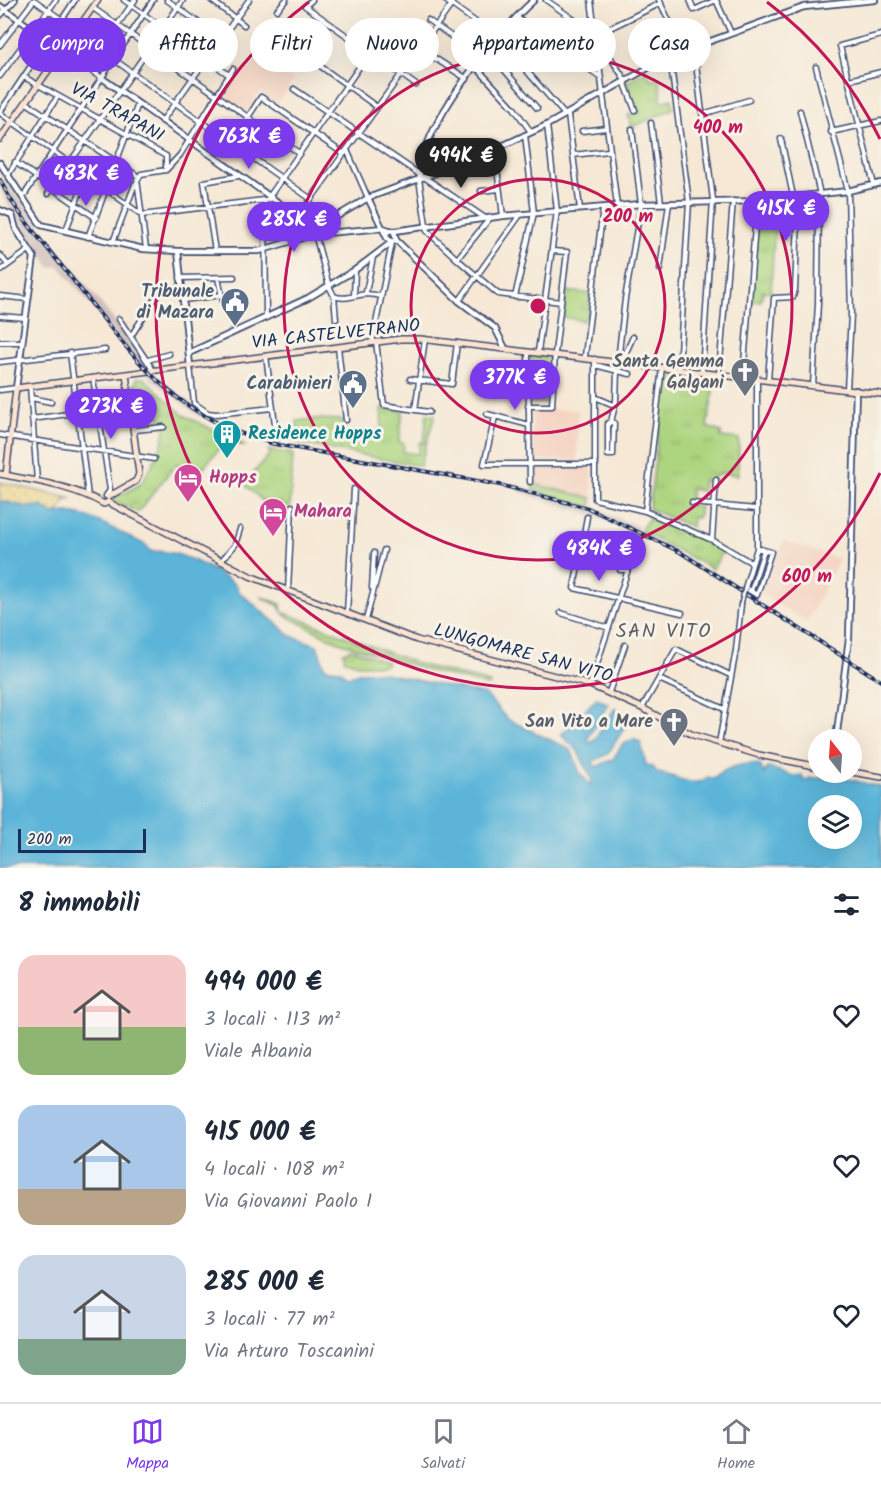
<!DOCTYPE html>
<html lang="it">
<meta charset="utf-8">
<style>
body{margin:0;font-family:Kalam,sans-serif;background:#f6f6f7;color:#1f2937;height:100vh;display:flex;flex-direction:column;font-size:22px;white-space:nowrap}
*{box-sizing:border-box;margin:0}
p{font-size:20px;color:#747a83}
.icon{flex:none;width:33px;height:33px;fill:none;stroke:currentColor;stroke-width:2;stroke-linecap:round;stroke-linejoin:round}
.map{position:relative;height:868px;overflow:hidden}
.sheet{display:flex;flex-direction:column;background:#fff;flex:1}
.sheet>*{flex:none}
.banner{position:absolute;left:18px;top:18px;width:846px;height:54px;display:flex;gap:12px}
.needle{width:39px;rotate:343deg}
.tools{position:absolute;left:808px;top:729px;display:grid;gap:12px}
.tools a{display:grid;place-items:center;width:54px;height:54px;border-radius:50%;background:#fff;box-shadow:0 6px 24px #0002;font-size:30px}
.scale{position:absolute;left:18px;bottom:15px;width:128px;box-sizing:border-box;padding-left:6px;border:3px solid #1b2f5e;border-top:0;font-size:16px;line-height:21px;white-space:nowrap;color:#1b2f5e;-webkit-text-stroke:4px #f7f3e8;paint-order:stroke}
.price{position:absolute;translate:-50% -51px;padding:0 14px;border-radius:21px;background:#7c3aed;color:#fff;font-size:20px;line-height:39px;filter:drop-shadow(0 2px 3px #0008)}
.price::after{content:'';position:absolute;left:50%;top:36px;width:18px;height:14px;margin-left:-9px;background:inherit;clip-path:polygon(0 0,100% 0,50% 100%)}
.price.current{background:#222;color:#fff}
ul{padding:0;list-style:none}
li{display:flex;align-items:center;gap:18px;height:150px;padding:0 18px}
li span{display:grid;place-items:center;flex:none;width:168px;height:120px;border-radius:18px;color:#555}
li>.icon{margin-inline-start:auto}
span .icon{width:72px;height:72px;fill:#fffc;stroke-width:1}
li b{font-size:26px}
h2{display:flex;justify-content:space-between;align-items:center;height:72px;padding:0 18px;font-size:26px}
.pill{padding:0 21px;border-radius:27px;background:#fff;box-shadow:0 6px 24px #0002;font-size:21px;line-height:54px}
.pill.current{background:#7c3aed;color:#fff}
.tab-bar{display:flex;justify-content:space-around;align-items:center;height:84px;border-top:2px solid #e0e1e3;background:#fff;font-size:16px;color:#747a83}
.tab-bar a{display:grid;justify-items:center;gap:3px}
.tab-bar .current{color:#7c3aed}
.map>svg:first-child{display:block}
</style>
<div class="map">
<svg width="881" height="868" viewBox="0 0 881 868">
<defs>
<pattern id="grass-tufts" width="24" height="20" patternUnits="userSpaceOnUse" patternTransform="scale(1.5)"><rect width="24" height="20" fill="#add57f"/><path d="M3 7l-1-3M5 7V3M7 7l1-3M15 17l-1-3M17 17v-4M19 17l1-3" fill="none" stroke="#94b770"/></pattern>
<pattern id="sand-dots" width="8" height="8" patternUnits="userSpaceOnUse" patternTransform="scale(1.5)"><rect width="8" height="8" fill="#eeda9e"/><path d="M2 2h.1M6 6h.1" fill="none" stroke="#ccbb8a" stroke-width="1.8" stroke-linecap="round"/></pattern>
</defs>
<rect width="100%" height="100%" fill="#f7f3e8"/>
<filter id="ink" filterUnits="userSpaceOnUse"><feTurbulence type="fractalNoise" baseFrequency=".0167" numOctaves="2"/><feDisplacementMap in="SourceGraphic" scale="12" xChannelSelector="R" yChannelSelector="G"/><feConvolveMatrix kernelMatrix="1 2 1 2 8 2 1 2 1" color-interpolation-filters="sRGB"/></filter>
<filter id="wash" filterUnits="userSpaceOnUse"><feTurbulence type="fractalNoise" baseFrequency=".008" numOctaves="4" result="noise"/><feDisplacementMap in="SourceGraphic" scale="24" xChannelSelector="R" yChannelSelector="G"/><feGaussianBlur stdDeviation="1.35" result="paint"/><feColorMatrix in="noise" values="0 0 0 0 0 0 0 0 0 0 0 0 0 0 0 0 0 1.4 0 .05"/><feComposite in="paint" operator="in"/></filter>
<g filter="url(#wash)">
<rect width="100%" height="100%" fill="#f6e8d5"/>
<path fill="#f4d3c1" d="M261,59L294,80L277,104L260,92L246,114L220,95L236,71Z
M532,409L578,410L577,460H533Z
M533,467H592V498L533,484Z
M784,541L839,559L807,623L760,593L774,554L779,551Z"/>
<path fill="#d0c0bc" d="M0,168L44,231L118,325L150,370L203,413L200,417L151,379L59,266L51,268L17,220L1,191Z
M517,485L591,507L640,527L635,533L595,516L519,492Z"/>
<path fill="url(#grass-tufts)" stroke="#64826e" stroke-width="1.5" d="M647,71L650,79L659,78L662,102L672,99L673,109L632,127L628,115L639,112L626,82Z
M776,201L771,292L763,291L761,301H751L758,204Z
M566,291L591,294L588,314L583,321L563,317Z
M531,355L549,357L548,403H531Z
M666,371L716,377L707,427L721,432V437L739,439L738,475L721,473L714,477L713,481L703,480L702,491L691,489L689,505L700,507L698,518L693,517L692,527L649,509Z
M144,378L183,415L246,446L225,442L195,477L177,463L138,512L114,501V496L125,493L142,483C151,465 166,446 165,423L131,385L136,384V379Z
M381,408L403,411L399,442L404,443L403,452L418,454L420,442H424L427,414L435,415L420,466L296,443L297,421L314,419L344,420L345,432L382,430Z
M268,450L293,454L290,507L265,503L244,484L270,454Z
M533,484L592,498L591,507L533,490Z
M649,518L705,540L723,550L713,569L640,531Z
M261,597L281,604L282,612L418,664L490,683L489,686L426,670L336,641L284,615L278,605Z
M352,649L387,662L386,665H361L345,660L343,652Z"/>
<path fill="url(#sand-dots)" stroke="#84847e" stroke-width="1.5" d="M0,482L72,499L65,500L59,512L53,514L42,506L27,507L0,501Z"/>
<path fill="#5cb5d9" stroke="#3c729c" stroke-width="1.5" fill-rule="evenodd" d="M0,501L27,507L42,506L53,514C86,508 116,532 146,545L151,552C175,547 218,571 237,586V590L291,636L317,645L325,668L340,670L348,677L361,672H380L486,695L507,719L571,750L580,773L590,785L592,779L577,750L561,735L597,698L608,704L588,738L589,743L594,741L615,708L631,717L608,754L592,762L596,767L613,759L622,745L634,739L641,743L646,765L652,766L657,773C672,773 695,791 708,777L714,779C724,767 745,762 760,765L764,774L767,768H770L794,776L802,775L804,781L810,778H836L839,780L844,778L881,787V868H0ZM819,806H852V838H819Z"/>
</g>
<g filter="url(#ink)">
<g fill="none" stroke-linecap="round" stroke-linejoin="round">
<g stroke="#3c4b70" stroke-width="7">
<path id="minor" d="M124,0L229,75
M167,0L230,45
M211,0L244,25
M312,0L305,6L416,85
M445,0L498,38L565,115
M546,0L596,35L625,80
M591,0L617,206
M659,0L684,52
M690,0L694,10L716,0
M716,0L731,33
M93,8L299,153
M277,10L286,0
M0,16L15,0
M516,17L599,76
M428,20L482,58
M393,31L467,79
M75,32L311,199
M596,35L661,3
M0,45L34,0L62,20
M694,48L713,200L702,372
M488,51L537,108
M670,58L689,202L679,369
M316,63L377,107
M476,67L514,108L531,132
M816,67L848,191L851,315L847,389
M87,68L135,0
M0,76L56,0
M24,77L166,156
M849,80L881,72
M624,81L635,110
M294,89L419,174
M27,103L136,175
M800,111L819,190L818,304L813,385
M0,112L75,0
M0,113L142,215L272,199
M703,114L749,100
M568,115L580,209
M162,121L249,0
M651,123L661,203
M582,131L606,128
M831,132L881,121
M781,139L793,196
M231,144L261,97L344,154
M347,150L368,198
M573,155L608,151
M166,156V170
M15,162L96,218
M497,169L503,216
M8,175L58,96
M424,177L485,218
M137,179L146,249
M419,179L427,231L457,259L498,294L561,302
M137,181L141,174L166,170L180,155L233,69
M874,185L840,46L881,35
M481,191L499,189
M48,194L183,0
M23,197L153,0
M269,197L369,53
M265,200L266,318
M298,217L452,4
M66,230L86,176
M315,234L329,286L334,296C350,302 359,290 380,296
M88,237L138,104
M113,242L135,184
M215,251L204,182L238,176
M0,255L8,265
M457,259L490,218
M660,269L669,203
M0,271L29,250
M180,278L234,277
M218,278L223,301
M366,292L373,257
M0,296L27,299
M334,296L336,319
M354,296L355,270
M515,297L534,213L525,135
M183,300L222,295
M459,301L520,215
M0,316L25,318
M119,319L153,370
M131,336L160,291L180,288
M0,342H22
M376,342L384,405L429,412
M372,343L392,243
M338,347L346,420
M528,352L530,482
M538,352L557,211L547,125
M70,353L88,496
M266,356L277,439
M585,356L603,208
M595,359V499L645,511L712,540L752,563
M148,360L169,354
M622,361L633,337
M0,362L105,350
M595,365L630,374
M190,366L194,403L208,413L216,414L272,408
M719,374L733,201
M743,377L757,201
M93,378L110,490L106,496
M410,379L452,384L457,343
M757,379V548L745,588L757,595L771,552L757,548
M768,380L774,298L793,297L795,289L799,196
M30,386L37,481
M0,390L16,388
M595,397L614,405
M31,398L51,402
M528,406H552L555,353L567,252L552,251
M415,410L425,339
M487,414L529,425
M495,417L484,464H596
M32,419L146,403
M611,422L614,423L613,455H608V423L611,422L616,401L617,370L625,299L641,204L632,129
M135,430L164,427
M0,435L154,459
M692,503L756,509
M645,511L662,367
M587,517L574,588L682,613
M619,538L620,570H627
M712,540L716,480
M221,561L235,545L240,529
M372,588L374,553
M288,591L292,506
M751,591L764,550
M347,613L354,489
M561,613L609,628
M366,620L384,550
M659,679L724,709
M590,685L638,539
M609,692L625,645
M642,708L676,649L730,675
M719,743L736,650L741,604"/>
</g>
<g stroke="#3c4b70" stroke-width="8">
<path id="tertiary" d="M0,6L313,227L315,234
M0,163L41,225L143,249L178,251H259L315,234L383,228L389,230
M420,178C419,127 497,33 534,0
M368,198L387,238L392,242L396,240L394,231L389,230L386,234
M0,210L12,215L16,229L34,257L16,388
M394,231L503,216L641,204L757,201L848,191L881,183
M315,234L319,227L368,198L476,158L547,125L655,64L708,42L804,7L875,0
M396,240L459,301L495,328L505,348
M178,251L190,366
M189,353L308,298L355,270L392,242
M836,740L849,638L856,390"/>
</g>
<g stroke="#3c4b70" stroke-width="8">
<path id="secondary" d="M0,139L98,0
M0,474C35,481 73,486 104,504L108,502L250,576L417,640L590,685L642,708L693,735L759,755L819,767
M6,475L16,388L401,339H420L881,394
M108,497L136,481L139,474L126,374
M852,772L881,777"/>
</g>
<use href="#minor" stroke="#fff" stroke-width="4"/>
<use href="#tertiary" stroke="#fff" stroke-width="4.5"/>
<use href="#secondary" stroke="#fde4d1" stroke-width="5"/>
<g stroke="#1b2f5e" stroke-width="4">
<path id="rail" d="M0,180C18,217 48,248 73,280C136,359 171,417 274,444L500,485L588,508L680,552L881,681"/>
</g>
<use href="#rail" stroke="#f7f3e8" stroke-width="1.5" stroke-dasharray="4.5" stroke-linecap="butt"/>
<g stroke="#3c4b70" stroke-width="6" stroke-linecap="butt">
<path id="pedestrian-bridge" d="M741,604L745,588"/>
</g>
<use href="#pedestrian-bridge" stroke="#fff" stroke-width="3"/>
</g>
</g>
<g fill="none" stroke="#c2185b" stroke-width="3">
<circle cx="538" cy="306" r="127"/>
<circle cx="538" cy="306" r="254"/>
<path d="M880 473A381 381 0 1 1 309 2M767 2A381 381 0 0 1 880 139"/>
</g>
<defs>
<g id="civic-pin" transform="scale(1.5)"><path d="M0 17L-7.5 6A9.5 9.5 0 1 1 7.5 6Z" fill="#5c6f8a" stroke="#f7f3e8"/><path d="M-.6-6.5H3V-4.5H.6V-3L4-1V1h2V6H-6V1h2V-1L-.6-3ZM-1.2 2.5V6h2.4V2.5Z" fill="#fff"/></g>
<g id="church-pin" transform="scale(1.5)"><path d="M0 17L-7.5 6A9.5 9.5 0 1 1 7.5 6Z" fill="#6b7280" stroke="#f7f3e8"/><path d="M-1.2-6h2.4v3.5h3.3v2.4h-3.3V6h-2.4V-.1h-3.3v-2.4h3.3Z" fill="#fff"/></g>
<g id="building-pin" transform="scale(1.5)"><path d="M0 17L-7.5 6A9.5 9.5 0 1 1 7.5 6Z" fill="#0f9aa8" stroke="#f7f3e8"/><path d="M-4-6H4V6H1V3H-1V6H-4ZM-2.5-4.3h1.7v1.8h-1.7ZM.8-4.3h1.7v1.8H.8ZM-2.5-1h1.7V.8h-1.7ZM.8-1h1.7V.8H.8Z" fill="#fff"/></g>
<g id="hotel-pin" transform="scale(1.5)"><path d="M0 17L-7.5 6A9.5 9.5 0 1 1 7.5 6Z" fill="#d1479c" stroke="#f7f3e8"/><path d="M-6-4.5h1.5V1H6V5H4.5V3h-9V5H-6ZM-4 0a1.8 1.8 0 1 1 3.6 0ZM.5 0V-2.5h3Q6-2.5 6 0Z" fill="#fff"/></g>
</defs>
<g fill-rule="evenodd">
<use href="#civic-pin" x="235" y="302"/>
<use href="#church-pin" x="745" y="372"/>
<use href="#civic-pin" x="353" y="384"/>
<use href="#building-pin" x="227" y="434"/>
<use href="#hotel-pin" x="188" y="478"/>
<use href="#hotel-pin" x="273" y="512"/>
<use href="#church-pin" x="674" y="722"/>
</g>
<g text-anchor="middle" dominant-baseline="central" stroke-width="6" stroke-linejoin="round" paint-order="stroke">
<g font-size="18" fill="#1b2f5e" stroke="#f7f3e8">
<text transform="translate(117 113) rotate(29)">VIA TRAPANI</text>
<text transform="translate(336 335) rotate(-6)">VIA CASTELVETRANO</text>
<text transform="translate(523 654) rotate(15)">LUNGOMARE SAN VITO</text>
</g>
<g font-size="18" font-weight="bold" fill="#4e5e75" stroke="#f7f3e8" text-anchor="end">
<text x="214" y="292">Tribunale<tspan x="214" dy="21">di Mazara</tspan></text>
<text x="332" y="384">Carabinieri</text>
</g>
<g font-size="18" font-weight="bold" fill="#5b616d" stroke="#f7f3e8" text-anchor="end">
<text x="724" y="362">Santa Gemma<tspan x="724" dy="21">Galgani</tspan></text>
<text x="653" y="722">San Vito a Mare</text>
</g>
<g font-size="18" font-weight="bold" fill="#0d838f" stroke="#f7f3e8" text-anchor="start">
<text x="248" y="434">Residence Hopps</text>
</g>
<g font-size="18" font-weight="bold" fill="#b23c85" stroke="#f7f3e8" text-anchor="start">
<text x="209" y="478">Hopps</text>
<text x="294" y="512">Mahara</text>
</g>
<g font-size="20" letter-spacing="1.5" fill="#645c64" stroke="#f7f3e8">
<text x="664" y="632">SAN VITO</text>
</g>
</g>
<circle cx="538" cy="306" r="9" fill="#c2185b" stroke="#f7f3e8" stroke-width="3"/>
<g font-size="18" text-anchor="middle" font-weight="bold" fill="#c2185b" stroke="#f7f3e8" stroke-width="6" stroke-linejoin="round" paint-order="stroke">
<text x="718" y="133">400 m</text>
<text x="628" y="222">200 m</text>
<text x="807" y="582">600 m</text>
</g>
</svg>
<div class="tools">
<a><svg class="needle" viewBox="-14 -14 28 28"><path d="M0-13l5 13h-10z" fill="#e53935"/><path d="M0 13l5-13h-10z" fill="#747a83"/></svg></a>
<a><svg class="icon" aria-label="layers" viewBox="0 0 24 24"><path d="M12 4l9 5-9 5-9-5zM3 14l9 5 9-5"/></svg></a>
</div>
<div class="scale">200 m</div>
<b class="price" style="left:249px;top:170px">763K €</b>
<b class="price current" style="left:461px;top:189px">494K €</b>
<b class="price" style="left:86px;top:207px">483K €</b>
<b class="price" style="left:786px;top:242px">415K €</b>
<b class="price" style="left:294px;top:253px">285K €</b>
<b class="price" style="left:515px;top:411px">377K €</b>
<b class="price" style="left:111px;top:440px">273K €</b>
<b class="price" style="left:599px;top:582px">484K €</b>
<div class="banner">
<a class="pill current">Compra</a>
<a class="pill">Affitta</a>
<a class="pill">Filtri</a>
<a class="pill">Nuovo</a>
<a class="pill">Appartamento</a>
<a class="pill">Casa</a>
</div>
</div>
<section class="sheet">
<h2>8 immobili<svg class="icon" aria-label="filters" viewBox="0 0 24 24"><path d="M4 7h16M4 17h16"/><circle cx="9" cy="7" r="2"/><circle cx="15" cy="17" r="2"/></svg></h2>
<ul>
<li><span style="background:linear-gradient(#f6c9c9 60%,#8fb573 0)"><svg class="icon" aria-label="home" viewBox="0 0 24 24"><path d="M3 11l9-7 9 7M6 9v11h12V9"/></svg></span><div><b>494 000 €</b><p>3 locali · 113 m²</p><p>Viale Albania</p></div><svg class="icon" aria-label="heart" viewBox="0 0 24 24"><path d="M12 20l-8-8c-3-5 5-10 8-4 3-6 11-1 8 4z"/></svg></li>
<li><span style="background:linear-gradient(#a9c7e8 70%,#b9a48a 0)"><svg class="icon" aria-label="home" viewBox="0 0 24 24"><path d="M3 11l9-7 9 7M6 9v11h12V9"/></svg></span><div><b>415 000 €</b><p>4 locali · 108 m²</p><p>Via Giovanni Paolo I</p></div><svg class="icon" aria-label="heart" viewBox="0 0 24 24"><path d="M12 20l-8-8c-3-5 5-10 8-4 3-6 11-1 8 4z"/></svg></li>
<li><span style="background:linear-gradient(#c9d6e8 70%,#7fa58c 0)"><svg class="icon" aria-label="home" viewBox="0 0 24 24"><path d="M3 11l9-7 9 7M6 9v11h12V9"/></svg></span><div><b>285 000 €</b><p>3 locali · 77 m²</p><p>Via Arturo Toscanini</p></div><svg class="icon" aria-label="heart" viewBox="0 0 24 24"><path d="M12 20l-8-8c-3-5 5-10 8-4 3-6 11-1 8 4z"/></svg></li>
</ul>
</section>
<nav class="tab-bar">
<a class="current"><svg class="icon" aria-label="map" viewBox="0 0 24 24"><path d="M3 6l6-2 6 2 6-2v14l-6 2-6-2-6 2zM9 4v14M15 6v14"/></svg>Mappa</a>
<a><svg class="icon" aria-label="saved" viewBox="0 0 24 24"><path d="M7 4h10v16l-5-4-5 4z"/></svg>Salvati</a>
<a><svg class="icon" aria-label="home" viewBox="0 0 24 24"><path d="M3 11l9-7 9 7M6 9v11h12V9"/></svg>Home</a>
</nav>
